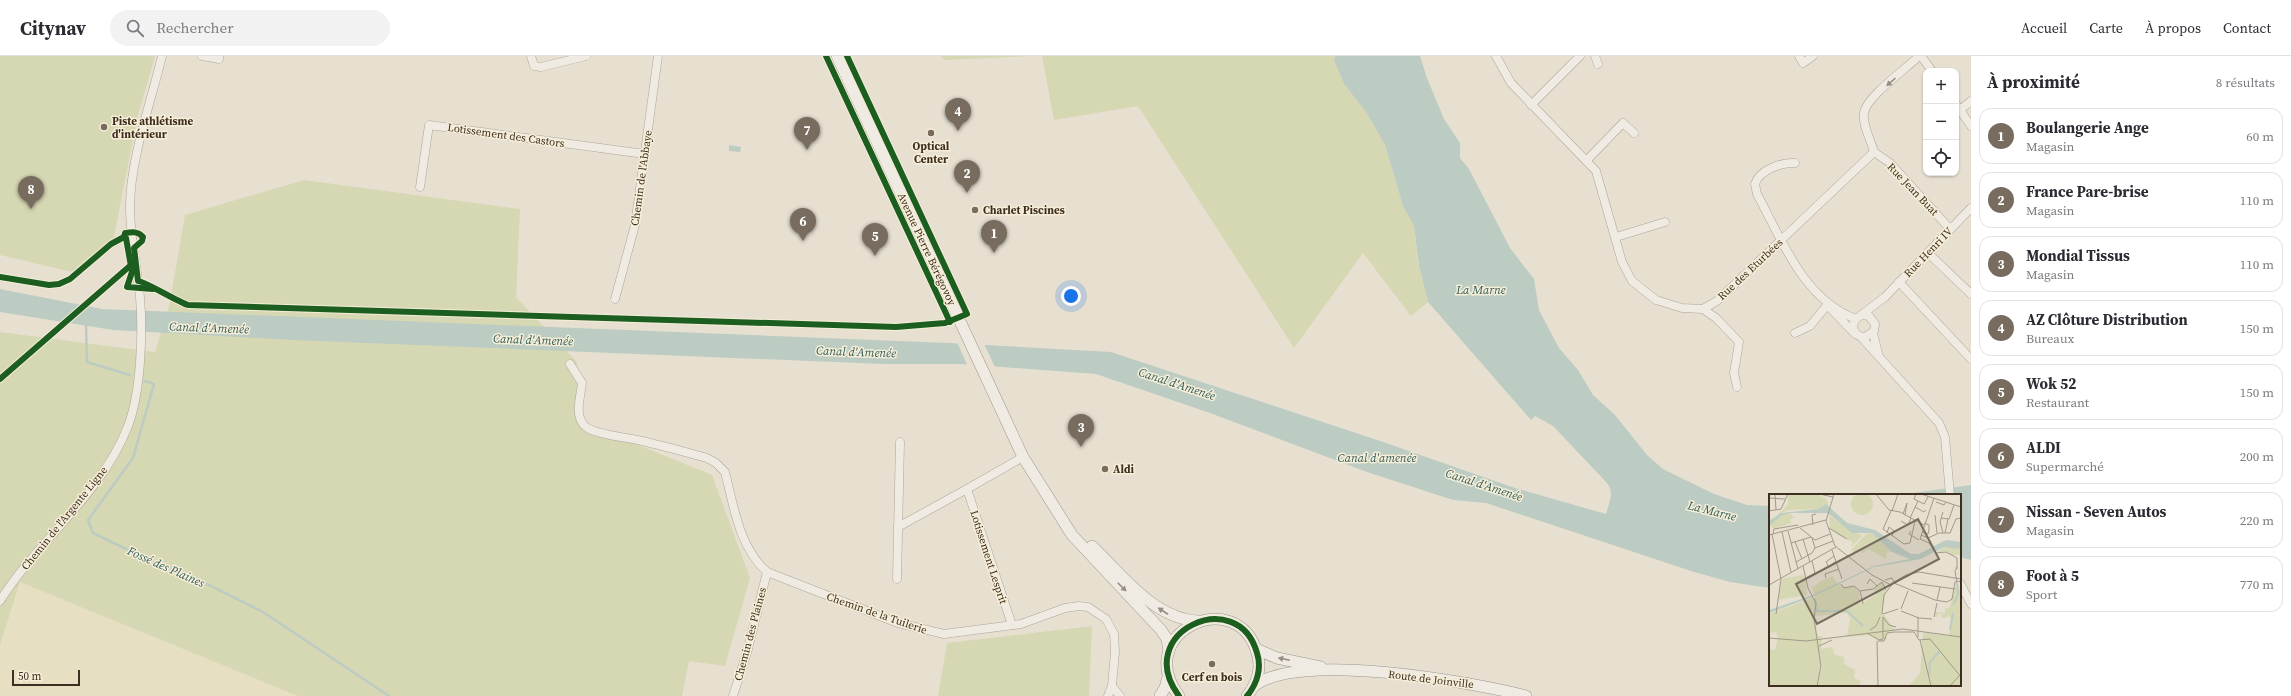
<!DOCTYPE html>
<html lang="fr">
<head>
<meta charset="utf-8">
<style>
  :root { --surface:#fff; --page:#f2f2f3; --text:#2b2b33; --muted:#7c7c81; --line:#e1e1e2; --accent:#786c5e }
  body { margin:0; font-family:"Source Serif 4",serif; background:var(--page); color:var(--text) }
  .controls { position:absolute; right:12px; top:12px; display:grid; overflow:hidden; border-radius:8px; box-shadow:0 1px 3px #0004 }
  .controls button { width:36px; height:36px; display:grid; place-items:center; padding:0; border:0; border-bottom:1px solid var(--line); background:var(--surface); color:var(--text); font:20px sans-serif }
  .scale { position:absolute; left:12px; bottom:10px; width:68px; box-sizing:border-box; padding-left:4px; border:2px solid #3d2e20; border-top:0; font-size:11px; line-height:14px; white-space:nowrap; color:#3d2e20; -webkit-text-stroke:3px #f7eed8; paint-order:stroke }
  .you { position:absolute; left:1071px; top:240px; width:14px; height:14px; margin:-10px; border:3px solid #fff; border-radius:50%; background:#1a73e8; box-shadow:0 0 0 6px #1a73e833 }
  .badge { display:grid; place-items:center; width:26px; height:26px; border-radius:50%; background:var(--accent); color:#fff; font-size:13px; font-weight:700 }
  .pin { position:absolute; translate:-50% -33px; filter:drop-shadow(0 1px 2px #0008) }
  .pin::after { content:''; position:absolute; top:21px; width:14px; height:12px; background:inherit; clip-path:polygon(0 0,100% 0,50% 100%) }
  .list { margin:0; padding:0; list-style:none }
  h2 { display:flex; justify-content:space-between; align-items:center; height:52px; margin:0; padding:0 16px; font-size:17px }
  h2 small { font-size:13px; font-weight:400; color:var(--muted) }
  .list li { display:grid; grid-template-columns:26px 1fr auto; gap:12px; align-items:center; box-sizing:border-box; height:56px; margin:0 8px 8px; padding:0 8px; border:1px solid var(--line); border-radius:12px }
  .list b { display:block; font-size:15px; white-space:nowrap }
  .list p { margin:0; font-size:13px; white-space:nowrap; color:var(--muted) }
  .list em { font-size:13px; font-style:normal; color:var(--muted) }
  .icon { flex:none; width:22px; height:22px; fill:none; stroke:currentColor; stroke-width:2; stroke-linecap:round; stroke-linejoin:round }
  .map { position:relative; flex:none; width:1971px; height:640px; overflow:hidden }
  header { display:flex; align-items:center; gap:24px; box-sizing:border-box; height:56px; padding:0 20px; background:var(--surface); border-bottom:1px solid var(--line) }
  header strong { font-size:19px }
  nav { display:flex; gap:22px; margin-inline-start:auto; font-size:14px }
  .search { width:280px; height:36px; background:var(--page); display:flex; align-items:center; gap:10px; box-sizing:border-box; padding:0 14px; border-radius:22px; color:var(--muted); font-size:15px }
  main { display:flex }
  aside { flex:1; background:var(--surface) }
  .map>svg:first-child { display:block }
  .farmland { fill:#e6dfc2 }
  .green { fill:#d6d7b3 }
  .water { fill:#bcccc2 }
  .pier { fill:#e7e0d1 }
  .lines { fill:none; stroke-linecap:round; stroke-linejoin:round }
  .stream { stroke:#bcccc2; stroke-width:2.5 }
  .minor-casing { stroke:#ada599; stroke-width:9 }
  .secondary-casing { stroke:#9c958a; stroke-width:12 }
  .minor { stroke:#efebe3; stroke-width:8 }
  .secondary { stroke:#efebe3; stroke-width:11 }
  .cycleway-casing { stroke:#f7eed8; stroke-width:8 }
  .cycleway { stroke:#1b5e20; stroke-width:6 }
  .oneway { fill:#968c82 }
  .poi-dot { fill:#786c5e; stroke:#f7eed8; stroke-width:1.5 }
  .labels { text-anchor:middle; stroke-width:3; stroke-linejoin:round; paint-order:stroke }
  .poi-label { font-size:11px; font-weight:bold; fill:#3d2e20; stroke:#f7eed8; text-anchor:start }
  .street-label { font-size:11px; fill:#3d2e20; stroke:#f7eed8 }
  .water-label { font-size:12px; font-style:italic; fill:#2f5d5a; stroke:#f7eed8 }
  .inset-river { fill:none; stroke:#bcccc2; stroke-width:2 }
  .inset-road { fill:none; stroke:#a3998a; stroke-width:1 }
  .view { fill:#786c5e; fill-opacity:0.15; stroke:#786c5e; stroke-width:2 }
  .inset-edge { fill:none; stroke:#3d2e20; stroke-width:2 }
</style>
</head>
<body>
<header>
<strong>Citynav</strong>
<div class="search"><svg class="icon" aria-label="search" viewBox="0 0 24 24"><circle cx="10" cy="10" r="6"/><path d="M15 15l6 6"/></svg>Rechercher</div>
<nav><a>Accueil</a><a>Carte</a><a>À propos</a><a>Contact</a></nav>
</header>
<main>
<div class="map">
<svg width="1971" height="640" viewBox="0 0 1971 640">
  <rect width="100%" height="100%" fill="#e7e0d1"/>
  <path class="farmland" d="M20 526 298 640H0V589Z"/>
  <g class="green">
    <path d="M0 0H155L137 63 114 181 72 216 0 199Z"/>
    <path d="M941 0H1032L944 4Z"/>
    <path d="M1042 0H1335L1334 4 1344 28 1366 56 1385 89 1403 150 1414 170 1418 207 1428 246 1411 260 1363 197 1294 292 1138 50 1054 64Z"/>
    <path d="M304 124 520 153 516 241 577 306 582 366 712 419 750 522 725 610 689 605 682 640H298L20 526 0 589V276L155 296 169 251 185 159Z"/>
    <path d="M1092 570 1089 640H938L947 587Z"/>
  </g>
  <g class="water">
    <path d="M1335 0H1420L1427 22 1444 63 1460 87V102L1469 113 1510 192 1534 223 1539 254 1559 292 1578 314 1593 339 1615 359 1647 399 1663 413 1714 438 1747 449 1770 450V532L1730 526 1694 516 1486 447 1453 444 1367 416 1210 357 1096 318 960 308H883L293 284 113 274 0 256V233L102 253 949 287 1111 296 1383 386 1515 432 1606 458C1609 446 1615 437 1607 427L1553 370 1535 360 1531 364 1428 246 1419 210 1414 170 1403 150 1385 89 1366 56 1344 28 1334 4Z"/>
    <path d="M729 89 741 91 740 96 729 95Z"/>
    <path d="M1971 429V504L1960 501V439H1898Z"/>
  </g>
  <path class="pier" d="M957 286 984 288 996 313 968 311Z"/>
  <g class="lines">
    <g class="stream">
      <path d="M86 267 87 306 130 319"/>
      <path d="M145 325 154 328 133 402 88 464 93 477 151 505 193 521 263 556 389 640"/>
    </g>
    <g class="minor-casing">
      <g id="minor">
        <path d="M202 0 219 3V0"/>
        <path d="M531 0 534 10 541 11 586 0"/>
        <path d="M1496 0 1511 27 1596 115 1622 206 1632 225 1656 244 1682 252 1703 253 1717 245 1874 96"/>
        <path d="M1595 0 1598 8"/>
        <path d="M1799 0 1803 7 1813 0"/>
        <path d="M1921 0 1932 15"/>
        <path d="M1956 48 1971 70"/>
        <path d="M1531 49 1580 0"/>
        <path d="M1960 54 1971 45"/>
        <path d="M1874 96C1871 84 1862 69 1864 57 1866 41 1907 12 1919 0"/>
        <path d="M1874 96 1890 107 1950 173"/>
        <path d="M1587 104 1623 67 1634 77"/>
        <path d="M1795 107C1782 106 1759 114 1755 128L1757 138C1782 184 1803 243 1856 263"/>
        <path d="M420 131 429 69 645 98"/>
        <path d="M1616 181 1665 166"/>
        <path d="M1928 197 1971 238"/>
        <path d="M1899 226 1971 303"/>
        <path d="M615 243 635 169 658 0"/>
        <path d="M1830 252 1855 278"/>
        <path d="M1703 253 1716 262 1739 286 1734 317 1737 331"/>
        <path d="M1862 259 1869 260 1875 268 1874 275 1865 281C1855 281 1850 272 1856 263L1885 241 1971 152"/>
        <path d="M1795 277 1810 270 1828 248"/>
        <path d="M1873 277 1879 301"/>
        <path d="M1861 281 1939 367 1945 381 1950 439"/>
        <path d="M570 308 582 327C581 340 574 358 584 369 592 379 628 381 642 385 664 390 685 396 707 402L716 407 725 416C734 451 739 491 767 516L898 567 944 578 1021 568 1065 552 1079 550 1088 551 1106 563 1114 578 1115 596 1112 630 1108 640"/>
        <path d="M967 433 1023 401"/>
        <path d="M898 471 967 433 1012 569"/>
        <path d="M897 523 900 386"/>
        <path d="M1960 527 1971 548"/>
        <path d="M0 545C38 484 102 438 128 370 141 336 143 277 140 241 137 211 130 181 130 151 130 104 151 46 162 0"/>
        <path d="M1112 630 1120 640"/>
        <path d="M733 640 748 593 767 516"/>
      </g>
    </g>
    <g class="secondary-casing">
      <g id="secondary">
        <path d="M837 0 1023 401 1072 479 1161 574 1167 583 1169 595"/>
        <path d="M1092 490C1122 519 1155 564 1199 565"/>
        <path d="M1256 593 1277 602 1321 611"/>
        <path d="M1253 631C1296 594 1472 626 1526 640"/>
        <path d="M1160 640 1165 632 1168 621"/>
        <path d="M1179 640C1131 576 1238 528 1257 597 1262 612 1257 628 1247 640"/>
      </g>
    </g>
    <use href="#minor" class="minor"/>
    <use href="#secondary" class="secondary"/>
    <g class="cycleway-casing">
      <g id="cycleway">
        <path d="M826 0 950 266"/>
        <path d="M124 181 126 182 132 216 127 231 153 233"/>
        <path d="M0 221 49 229 59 228 70 223 111 188 124 181 125 177C132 176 138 175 143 181L142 185 134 192 138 225C142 224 178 246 188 249L896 271 945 267 967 258 847 0"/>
        <path d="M0 323 131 209"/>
        <path d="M1179 640C1131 576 1238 528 1257 597 1262 612 1257 628 1247 640"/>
      </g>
    </g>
    <use href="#cycleway" class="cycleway"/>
  </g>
  <defs><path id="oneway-solid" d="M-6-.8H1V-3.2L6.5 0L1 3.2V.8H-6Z"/></defs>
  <g class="oneway">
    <use href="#oneway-solid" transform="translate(1891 26) rotate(138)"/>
    <use href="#oneway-solid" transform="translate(1122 531) rotate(45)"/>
    <use href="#oneway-solid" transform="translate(1163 555) rotate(-147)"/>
    <use href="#oneway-solid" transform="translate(1284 603) rotate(-168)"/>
  </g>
  <g class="poi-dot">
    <circle cx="104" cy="71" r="4"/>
    <circle cx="931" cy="77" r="4"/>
    <circle cx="975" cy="154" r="4"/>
    <circle cx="1105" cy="413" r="4"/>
    <circle cx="1212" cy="608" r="4"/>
  </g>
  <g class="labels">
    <g class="poi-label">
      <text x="112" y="69">Piste athlétisme<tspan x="112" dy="13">d'intérieur</tspan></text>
      <text x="931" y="94" text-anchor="middle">Optical<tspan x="931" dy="13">Center</tspan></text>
      <text x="983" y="158">Charlet Piscines</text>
      <text x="1113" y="417">Aldi</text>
      <text x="1212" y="625" text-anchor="middle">Cerf en bois</text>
    </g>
    <g class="street-label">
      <text transform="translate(506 79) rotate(8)" y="4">Lotissement des Castors</text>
      <text transform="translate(641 122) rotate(-82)" y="4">Chemin de l'Abbaye</text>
      <text transform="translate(1913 133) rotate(46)" y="4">Rue Jean Buat</text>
      <text transform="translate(927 193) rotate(65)" y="4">Avenue Pierre Bérégovoy</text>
      <text transform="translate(1928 196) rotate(-46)" y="4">Rue Henri IV</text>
      <text transform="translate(1750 213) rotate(-43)" y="4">Rue des Eturbées</text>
      <text transform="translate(64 462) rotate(-51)" y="4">Chemin de l'Argente Ligne</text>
      <text transform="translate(989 501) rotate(72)" y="4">Lotissement Lesprit</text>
      <text transform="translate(877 557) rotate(19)" y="4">Chemin de la Tuilerie</text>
      <text transform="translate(750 578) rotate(-75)" y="4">Chemin des Plaines</text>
      <text transform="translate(1431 623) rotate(7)" y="4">Route de Joinville</text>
    </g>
    <g class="water-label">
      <text x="1481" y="238">La Marne</text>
      <text transform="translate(209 272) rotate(2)" y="4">Canal d'Amenée</text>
      <text transform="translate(533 284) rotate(2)" y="4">Canal d'Amenée</text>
      <text transform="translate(856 296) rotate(2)" y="4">Canal d'Amenée</text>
      <text transform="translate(1177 328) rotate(18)" y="4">Canal d'Amenée</text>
      <text x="1377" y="406">Canal d'amenée</text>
      <text transform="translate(1484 429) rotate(18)" y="4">Canal d'Amenée</text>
      <text transform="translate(1712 455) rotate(14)" y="4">La Marne</text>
      <text transform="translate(166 511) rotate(24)" y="4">Fossé des Plaines</text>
    </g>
  </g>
  <g transform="translate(1769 438)">
    <rect width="192" height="192" fill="#e7e0d1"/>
    <path d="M82 10a11 11 0 1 1 22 0a11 11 0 1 1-22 0ZM19 0H48L58 5 60 14 57 10 49 15 19 16 9 20 19 11ZM21 19 25 24 21 25 22 29 5 35 1 31 13 21ZM60 21 83 38 94 41 82 53 84 48 69 41 61 34ZM103 39 123 58 118 57 117 65 99 55 94 59 91 56 85 59 82 56 97 40ZM176 53 192 55V61H181L177 57 168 58ZM33 81 36 83 38 101 9 106 13 85ZM64 82 67 88 75 93 85 92 90 98 91 110 107 101 105 95 113 89 117 97 113 118 126 136 118 139V145L112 148 101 141 78 143 81 124 78 119 45 122 49 142H53L52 155 63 153 66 161 75 163V170L86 176 85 184 92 187 90 192H48L53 174 51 155 52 173 47 192H0L1 155 6 156 9 144 7 138 0 139V120L46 103 43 94 50 88ZM188 88 192 98V192H140L151 179 154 138 180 142 183 126 179 121 177 124H172L173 120H168V123L165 122 166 118 176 119V114H180Z" fill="#d6d7b3"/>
    <path d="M57 10 78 29 106 36 142 60H150L177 46 192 48V55L175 53 152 65 105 73 43 103 0 119V116L41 102 105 72 141 65 123 58 103 39H83L59 19H21L13 21 0 32V27L12 19 49 15Z" fill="#bcccc2"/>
    <path class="inset-river" d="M46 105 48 117H78L94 132M184 111 189 101 188 89M181 136 184 119M160 182 161 168 171 157"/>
    <path class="inset-road" d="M6 0 7 16M50 0 64 3M65 0 57 27 66 52 103 81 122 91M107 0 120 16 131 18 155 31M147 0 145 5 155 10 159 3M152 0 192 13M0 4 16 5M165 4 151 45 160 49 167 59 177 58 188 64V75M167 8 175 11 177 8M146 13 155 18 157 16M0 17 12 15 19 0M122 17 114 35 135 50 141 49M123 17 129 0M134 20 138 9 136 21M166 21 168 39M141 24 149 7M172 24 180 25 185 11M132 27 139 31 142 24M44 31 43 21 47 20M31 34 46 46 61 40M60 34 78 45M19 37 29 75M142 37 140 40 150 46M13 38 22 78M153 38 159 40 160 36V31L155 29M118 39 120 33 125 37 123 42M174 39 171 28 174 18M176 39 179 25M3 40 12 85 7 120M4 40 5 35 29 31M0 41 57 26M152 41 159 44 170 39H181L187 25 192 24M34 45 41 68M26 48 33 65M22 49 42 43M141 49 146 27M46 54 64 47M63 56 73 85M65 62 57 68 60 73 67 67M27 68 43 59 46 54 43 44M34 72 39 94 47 109 45 125 52 172 48 192M37 84 46 79 43 67M57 84 56 80 70 75M125 88 137 81 150 78 192 85M188 88 186 77 188 73M125 89 166 106 178 108 183 105 186 88 192 87M143 89 186 95M72 90 75 94 85 92 91 97M98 90 101 85 108 92M0 91 67 53M91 97 104 95 113 88 117 96M91 97 94 110M168 106 171 93M132 115 139 97M132 117 150 124 163 125M113 120 115 101 125 88 123 84 116 86M114 120 129 115M114 123 120 131 127 133M149 123V143M165 123 168 109M101 136 107 132 111 123M98 139 110 146 114 145V123M0 144 37 147 134 135 192 143M151 146 162 192M108 147 109 192M109 147H115L118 139 125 138H145L150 146 161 145 192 183M50 152 63 146M181 192 191 181"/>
    <path class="view" d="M149 25 170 65 48 130 27 90Z"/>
    <rect width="192" height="192" class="inset-edge"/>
  </g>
</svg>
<div class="controls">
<button>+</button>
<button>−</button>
<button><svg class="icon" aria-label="locate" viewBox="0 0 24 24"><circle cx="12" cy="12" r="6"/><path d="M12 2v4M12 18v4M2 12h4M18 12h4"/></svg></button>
</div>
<div class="scale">50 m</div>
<div class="you"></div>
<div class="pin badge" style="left:994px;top:197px">1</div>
<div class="pin badge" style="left:967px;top:137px">2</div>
<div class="pin badge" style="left:1081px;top:391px">3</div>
<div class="pin badge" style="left:958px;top:75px">4</div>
<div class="pin badge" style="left:875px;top:200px">5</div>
<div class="pin badge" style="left:803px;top:185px">6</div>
<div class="pin badge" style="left:807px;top:94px">7</div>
<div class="pin badge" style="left:31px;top:153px">8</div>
</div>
<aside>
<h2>À proximité<small>8 résultats</small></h2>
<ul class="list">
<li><span class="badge">1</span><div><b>Boulangerie Ange</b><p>Magasin</p></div><em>60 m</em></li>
<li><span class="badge">2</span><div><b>France Pare-brise</b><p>Magasin</p></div><em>110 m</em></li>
<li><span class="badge">3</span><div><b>Mondial Tissus</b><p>Magasin</p></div><em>110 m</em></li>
<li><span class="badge">4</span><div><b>AZ Clôture Distribution</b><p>Bureaux</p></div><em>150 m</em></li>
<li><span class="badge">5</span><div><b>Wok 52</b><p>Restaurant</p></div><em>150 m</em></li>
<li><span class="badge">6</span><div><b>ALDI</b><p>Supermarché</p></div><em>200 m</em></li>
<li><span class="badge">7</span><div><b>Nissan - Seven Autos</b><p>Magasin</p></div><em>220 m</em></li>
<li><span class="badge">8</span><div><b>Foot à 5</b><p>Sport</p></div><em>770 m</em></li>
</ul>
</aside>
</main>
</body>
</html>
